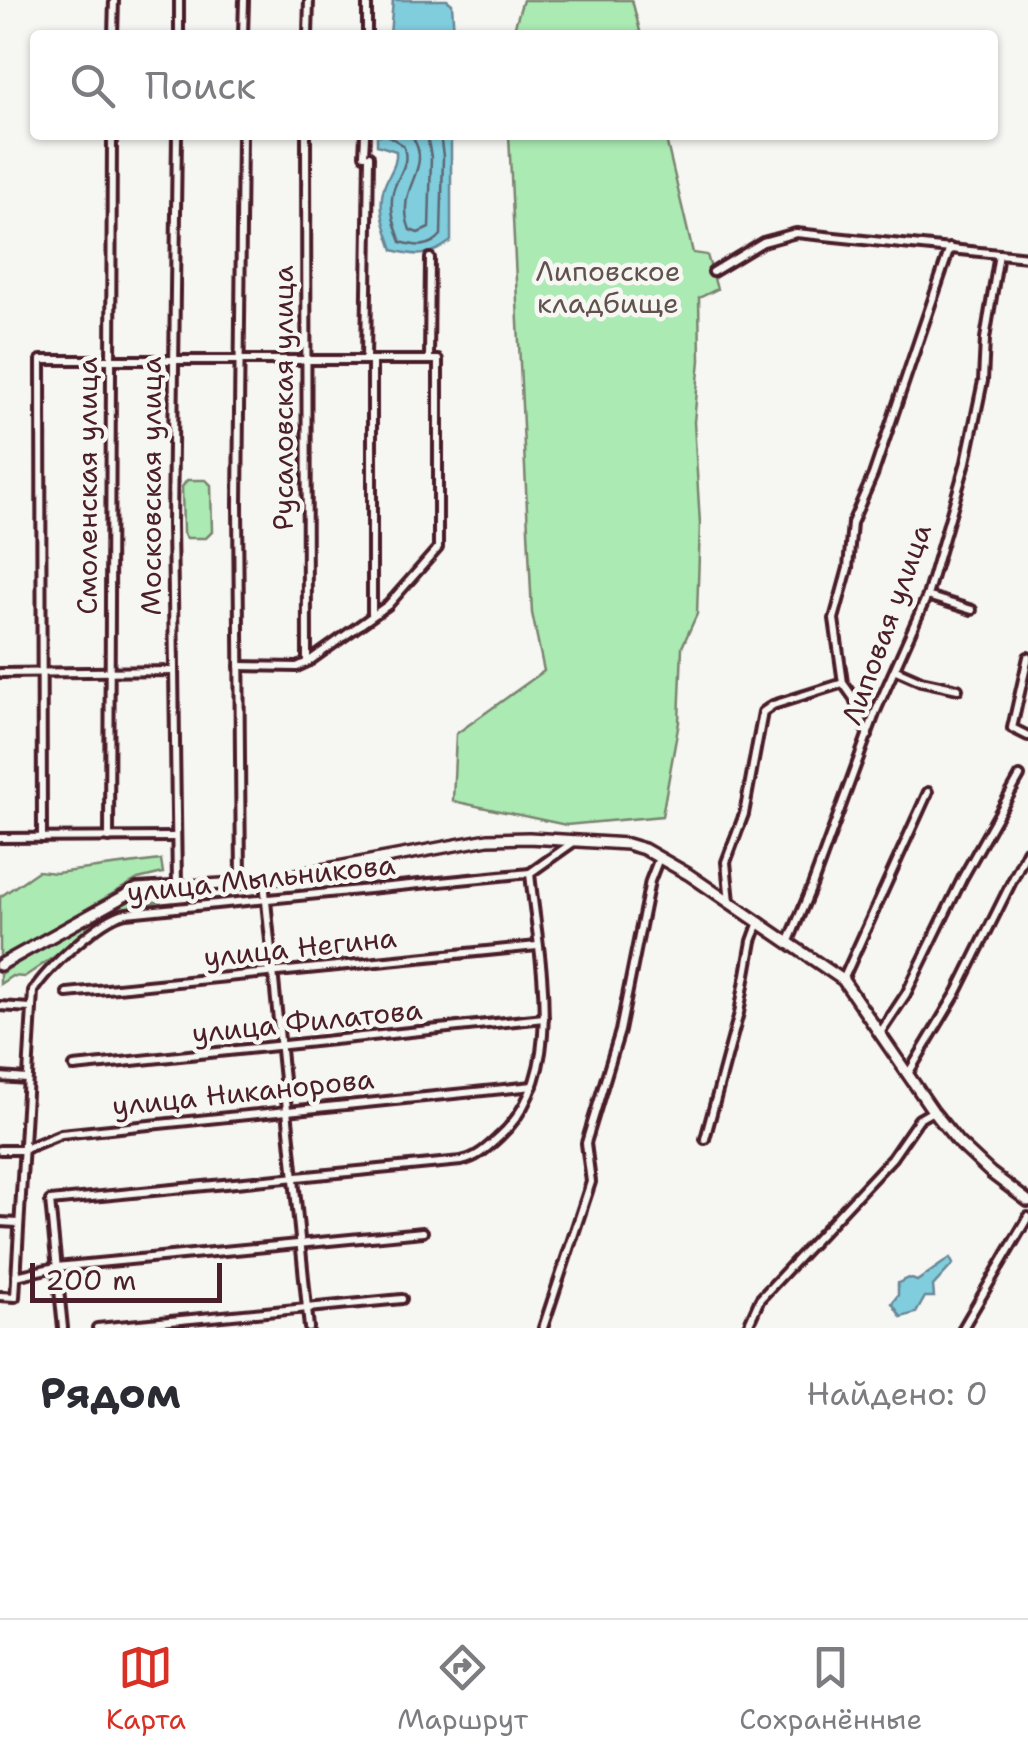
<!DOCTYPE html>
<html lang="ru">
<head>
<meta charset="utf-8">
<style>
  :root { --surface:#fff; --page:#f7f7f7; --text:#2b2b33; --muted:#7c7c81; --line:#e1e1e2; --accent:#d93025 }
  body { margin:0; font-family:"Shantell Sans",sans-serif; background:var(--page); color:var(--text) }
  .scale { position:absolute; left:30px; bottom:25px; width:192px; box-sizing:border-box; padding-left:10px; border:5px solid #4a1f2b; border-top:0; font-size:28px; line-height:35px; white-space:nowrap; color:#4a1f2b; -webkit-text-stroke:8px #f6f6f2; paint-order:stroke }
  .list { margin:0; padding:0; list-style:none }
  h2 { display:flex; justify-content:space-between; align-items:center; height:130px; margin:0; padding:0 40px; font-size:42px }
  h2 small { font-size:32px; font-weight:400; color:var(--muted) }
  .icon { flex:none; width:55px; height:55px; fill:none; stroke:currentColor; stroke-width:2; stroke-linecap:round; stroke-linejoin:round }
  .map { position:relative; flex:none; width:1028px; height:1328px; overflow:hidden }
  .search { position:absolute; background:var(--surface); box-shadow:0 2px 8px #0004; left:30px; right:30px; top:30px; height:110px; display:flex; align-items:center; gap:25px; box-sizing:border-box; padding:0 35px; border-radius:10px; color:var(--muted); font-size:38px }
  .sheet { height:290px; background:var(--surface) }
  nav { display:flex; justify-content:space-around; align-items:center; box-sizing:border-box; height:140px; border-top:2px solid var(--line); background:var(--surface); font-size:28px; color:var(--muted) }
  nav a { display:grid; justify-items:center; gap:5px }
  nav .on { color:var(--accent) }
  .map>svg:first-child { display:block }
  .green { fill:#abeab3; stroke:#7a846f; stroke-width:2.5 }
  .water { fill:#7fcddd; stroke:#6a8796; stroke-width:2.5 }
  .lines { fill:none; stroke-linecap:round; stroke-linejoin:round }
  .shore { stroke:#5f6572; stroke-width:2.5 }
  .minor-casing { stroke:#4a1f2b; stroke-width:14 }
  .tertiary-casing { stroke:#4a1f2b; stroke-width:16 }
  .minor { stroke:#f6f6f2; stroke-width:6 }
  .tertiary { stroke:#f6f6f2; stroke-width:9 }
  .labels { text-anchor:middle; stroke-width:9; stroke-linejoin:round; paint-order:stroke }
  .park-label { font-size:28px; fill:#62524d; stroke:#f6f6f2 }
  .street-label { font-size:28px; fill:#4a1f2b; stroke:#f6f6f2 }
</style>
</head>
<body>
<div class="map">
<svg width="1028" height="1328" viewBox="0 0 1028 1328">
  <rect width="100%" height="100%" fill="#f6f6f2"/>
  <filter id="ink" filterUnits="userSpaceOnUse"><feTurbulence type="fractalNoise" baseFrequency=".01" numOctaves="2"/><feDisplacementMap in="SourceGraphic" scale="20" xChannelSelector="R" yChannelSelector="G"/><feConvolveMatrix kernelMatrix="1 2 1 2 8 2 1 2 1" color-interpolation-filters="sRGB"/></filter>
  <g filter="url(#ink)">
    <g class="green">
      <path d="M523 0H632L641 35H512Z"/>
      <path d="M509 135H665L693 253 707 255 717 289 699 298 700 360 694 422 700 524 697 614 682 647 679 722 662 816 566 825 453 801 456 734 544 671 532 613Z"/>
      <path d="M187 480H206L211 485 212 532 206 538H187L183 533 182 487Z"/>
      <path d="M161 860 163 873 138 879 0 959V897L38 871 56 873Z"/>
      <path d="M138 897 145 903 160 901 162 906 112 911 67 948 24 977 12 976 0 984V974L118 903Z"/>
    </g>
    <g class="water">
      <path d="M393 0H447L452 4 454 35H390Z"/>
      <path d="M377 135H451V241C430 257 418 257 393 250 387 230 378 213 383 191 386 176 398 167 396 151L377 145Z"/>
      <path d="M950 1258 953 1264 933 1286 934 1297H925L916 1313 901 1317 892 1303 898 1295V1283L909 1278 917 1281Z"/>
    </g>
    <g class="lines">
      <g class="shore">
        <path d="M387 135 403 145C411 165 398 173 393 192 389 210 395 226 401 242 417 247 430 248 441 235L443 156 440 135"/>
        <path d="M411 135C436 170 393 186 410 230L418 233 429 228 431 157 427 135"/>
      </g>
      <g class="minor-casing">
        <g id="minor">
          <path d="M113 35 114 0"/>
          <path d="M179 35V0"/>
          <path d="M243 35 244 0"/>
          <path d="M308 35 309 0"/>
          <path d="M367 35V0"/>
          <path d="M306 135 307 660"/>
          <path d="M364 155 365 135"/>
          <path d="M713 272 763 242 796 233 1028 257"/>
          <path d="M366 360 369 156"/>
          <path d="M372 360V613"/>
          <path d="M429 360 430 258"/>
          <path d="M927 596 972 610"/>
          <path d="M1028 657 1012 728 1028 736"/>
          <path d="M896 670 921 681 958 689"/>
          <path d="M0 673 174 671"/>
          <path d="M868 736 853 697 843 683 834 619 848 568 852 523 873 475 950 248"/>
          <path d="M0 838 175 837"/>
          <path d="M42 838 41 360H438V548L388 605 308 662 297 667 239 666"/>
          <path d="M109 838 112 135"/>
          <path d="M530 873 575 841"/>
          <path d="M264 881 309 1328"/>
          <path d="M241 883 238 504 242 135"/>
          <path d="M177 885 172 524 177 135"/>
          <path d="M730 902 726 862 744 814 763 712 773 705 843 683"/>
          <path d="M789 941 812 886 876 711 927 596 966 462 983 381 985 339 999 254"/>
          <path d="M843 980 928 792"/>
          <path d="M67 993 537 946"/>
          <path d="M0 1006 30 1008"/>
          <path d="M880 1033 906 994 963 877 1020 776"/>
          <path d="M74 1067 544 1018"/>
          <path d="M908 1074 957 992 1027 851"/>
          <path d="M0 1077 27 1079"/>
          <path d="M705 1139 739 1013 752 941 759 922"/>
          <path d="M0 1150H22L61 1134 533 1086"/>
          <path d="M0 1222 18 1223"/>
          <path d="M16 1276 56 1267 423 1232"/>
          <path d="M0 1296 15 1297 33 991C47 969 100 918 126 913L530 873"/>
          <path d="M63 1328 50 1201 461 1161C477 1158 487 1148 499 1137 569 1073 538 957 530 873"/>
          <path d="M97 1328 402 1299"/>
          <path d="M543 1328 591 1182 586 1143 620 1031 650 881 659 858"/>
          <path d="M747 1328 760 1299 892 1158 919 1119 933 1111"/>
          <path d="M963 1328 1028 1217"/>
        </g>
      </g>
      <g class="tertiary-casing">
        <path id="tertiary" d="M0 965 137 889 257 882 488 839 529 838 627 844 644 849 688 874 843 980 933 1111 958 1142 991 1173 1028 1201"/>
      </g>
      <use href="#minor" class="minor"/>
      <use href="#tertiary" class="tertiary"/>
    </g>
  </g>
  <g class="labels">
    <g class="park-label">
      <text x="608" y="281">Липовское<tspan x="608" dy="32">кладбище</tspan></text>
    </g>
    <g class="street-label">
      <text transform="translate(283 398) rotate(-90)" y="10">Русаловская улица</text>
      <text transform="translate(87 486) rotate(-90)" y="10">Смоленская улица</text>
      <text transform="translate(151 486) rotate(-90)" y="10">Московская улица</text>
      <text transform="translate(886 624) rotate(-70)" y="10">Липовая улица</text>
      <text transform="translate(261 878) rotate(-6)" y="10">улица Мыльникова</text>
      <text transform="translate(300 947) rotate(-6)" y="10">улица Негина</text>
      <text transform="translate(307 1021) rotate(-6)" y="10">улица Филатова</text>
      <text transform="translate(243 1092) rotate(-6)" y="10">улица Никанорова</text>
    </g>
  </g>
</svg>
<div class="scale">200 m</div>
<div class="search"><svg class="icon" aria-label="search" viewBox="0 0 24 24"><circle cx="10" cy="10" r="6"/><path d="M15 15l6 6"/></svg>Поиск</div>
</div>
<section class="sheet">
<h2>Рядом<small>Найдено: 0</small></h2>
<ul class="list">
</ul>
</section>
<nav>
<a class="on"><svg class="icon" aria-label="map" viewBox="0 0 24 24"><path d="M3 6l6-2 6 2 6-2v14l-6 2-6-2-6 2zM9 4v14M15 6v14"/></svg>Карта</a>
<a><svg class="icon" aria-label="directions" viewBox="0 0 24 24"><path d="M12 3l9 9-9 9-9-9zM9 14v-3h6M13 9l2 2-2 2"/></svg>Маршрут</a>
<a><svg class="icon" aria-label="saved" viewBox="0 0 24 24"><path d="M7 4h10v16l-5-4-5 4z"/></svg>Сохранённые</a>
</nav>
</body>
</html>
